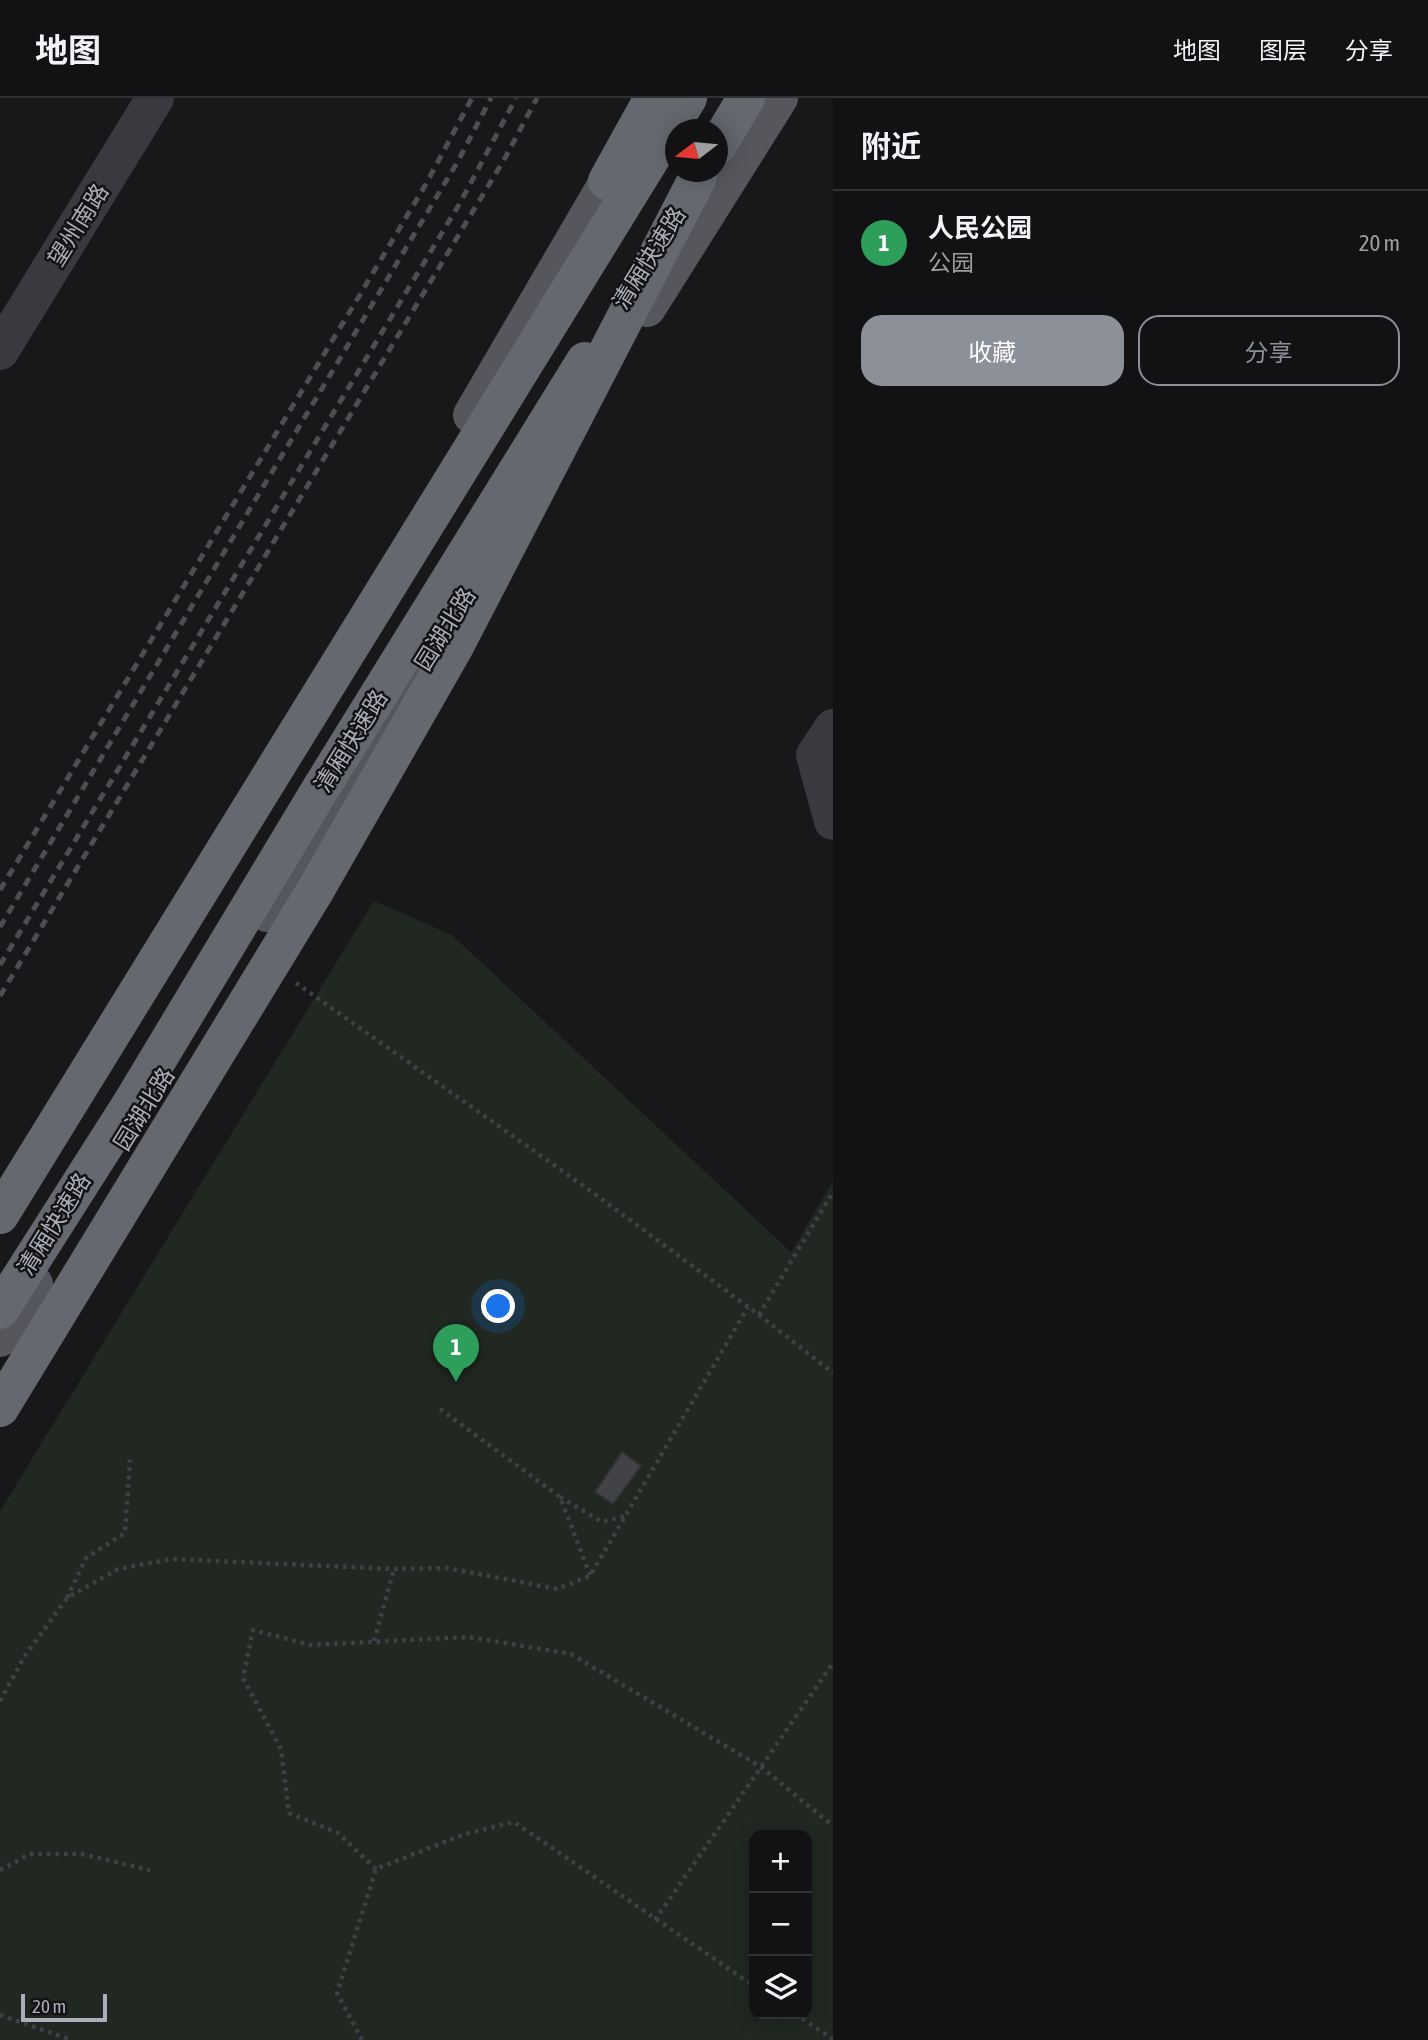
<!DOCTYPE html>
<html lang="zh">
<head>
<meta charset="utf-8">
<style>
  :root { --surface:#121214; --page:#1b1b1d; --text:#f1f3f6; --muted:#9c9ea0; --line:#313234; --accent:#8c9099 }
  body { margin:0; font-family:"Asap Condensed","Noto Sans SC",sans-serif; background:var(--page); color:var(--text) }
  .controls { position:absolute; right:21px; bottom:21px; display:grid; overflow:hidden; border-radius:14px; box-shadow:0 4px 18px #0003 }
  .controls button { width:63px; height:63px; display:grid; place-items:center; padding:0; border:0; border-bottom:2px solid var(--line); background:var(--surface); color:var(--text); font:35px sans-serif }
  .compass { position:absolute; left:665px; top:21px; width:63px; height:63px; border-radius:50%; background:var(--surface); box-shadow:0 4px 18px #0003; rotate:254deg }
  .scale { position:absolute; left:21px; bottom:18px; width:86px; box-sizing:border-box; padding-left:7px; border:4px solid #abafb9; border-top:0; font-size:19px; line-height:24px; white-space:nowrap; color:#abafb9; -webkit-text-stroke:5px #131315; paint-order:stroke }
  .you { position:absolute; left:499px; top:1209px; width:24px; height:24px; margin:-18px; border:5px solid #fff; border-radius:50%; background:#1a73e8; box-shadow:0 0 0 10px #1a73e833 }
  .badge { display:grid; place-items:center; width:46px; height:46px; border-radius:50%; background:var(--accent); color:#fff; font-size:23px; font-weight:700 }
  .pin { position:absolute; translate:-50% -58px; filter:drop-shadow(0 2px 4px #0008) }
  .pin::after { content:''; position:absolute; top:37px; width:24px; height:21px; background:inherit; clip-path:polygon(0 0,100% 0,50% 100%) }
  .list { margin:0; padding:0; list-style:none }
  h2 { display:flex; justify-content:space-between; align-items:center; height:91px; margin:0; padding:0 28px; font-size:30px }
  h2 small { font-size:23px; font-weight:400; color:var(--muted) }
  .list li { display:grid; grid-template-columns:46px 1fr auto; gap:21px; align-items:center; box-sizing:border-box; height:105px; padding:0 28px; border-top:2px solid var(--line) }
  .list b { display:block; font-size:26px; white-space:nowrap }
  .list p { margin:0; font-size:23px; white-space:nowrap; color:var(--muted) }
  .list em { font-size:23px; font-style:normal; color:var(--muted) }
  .actions { display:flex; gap:14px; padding:21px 28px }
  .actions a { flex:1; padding:16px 0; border:2px solid var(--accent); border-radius:21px; text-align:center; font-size:24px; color:var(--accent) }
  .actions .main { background:var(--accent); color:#fff }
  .icon { flex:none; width:38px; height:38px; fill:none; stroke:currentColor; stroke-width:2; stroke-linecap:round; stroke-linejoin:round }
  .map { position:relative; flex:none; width:833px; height:1942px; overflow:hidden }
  header { display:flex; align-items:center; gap:42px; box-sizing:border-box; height:98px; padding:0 35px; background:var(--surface); border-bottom:2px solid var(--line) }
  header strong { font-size:33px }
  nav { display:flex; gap:38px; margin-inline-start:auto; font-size:24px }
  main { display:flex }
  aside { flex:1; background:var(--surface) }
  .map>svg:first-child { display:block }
  .green { fill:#202821; fill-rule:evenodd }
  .building { fill:#424347; stroke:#323236; stroke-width:2 }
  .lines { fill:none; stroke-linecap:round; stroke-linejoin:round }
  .path { stroke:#3f4146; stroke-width:4.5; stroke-dasharray:3.5 5; stroke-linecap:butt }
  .minor { stroke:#393a3f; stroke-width:38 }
  .major { stroke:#55575d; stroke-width:38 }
  .highway { stroke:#65686f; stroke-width:38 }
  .rail { stroke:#4c4e53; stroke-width:5; stroke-dasharray:9 7; stroke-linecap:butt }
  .highway-bridge { stroke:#65686f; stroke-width:38 }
  .labels { text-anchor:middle; stroke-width:5; stroke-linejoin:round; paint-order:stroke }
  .street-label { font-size:23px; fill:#abafb9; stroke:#131315 }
</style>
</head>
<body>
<header>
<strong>地图</strong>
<nav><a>地图</a><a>图层</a><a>分享</a></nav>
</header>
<main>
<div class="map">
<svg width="833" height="1942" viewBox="0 0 833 1942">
  <rect width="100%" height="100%" fill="#18181a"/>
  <path class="green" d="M374 803 452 837 791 1154 833 1083V1942H0V1413ZM754 1737H807V1916H754Z"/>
  <path class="building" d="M622 1354 641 1368 613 1406 595 1394Z"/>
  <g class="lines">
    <g class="path">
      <path d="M296 885 585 1089 759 1217 833 1275"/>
      <path d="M759 1217 833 1094"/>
      <path d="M440 1311 560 1399 590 1477"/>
      <path d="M560 1399 602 1424 625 1418"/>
      <path d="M67 1500 86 1460 125 1435 130 1362"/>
      <path d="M374 1543 394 1471"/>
      <path d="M0 1603 24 1559 67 1500 118 1471 172 1461 394 1471 447 1470 557 1491 590 1478 748 1209"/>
      <path d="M376 1771 338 1735 289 1715 281 1651 243 1580 253 1532 310 1547 469 1539 571 1556 761 1669 833 1728"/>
      <path d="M0 1772 30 1756H81L150 1772"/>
      <path d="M655 1822 833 1565"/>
      <path d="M795 1916 833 1941"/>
      <path d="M0 1917 72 1942"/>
      <path d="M362 1942 337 1895 376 1771 465 1736 514 1724 754 1888"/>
    </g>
    <g class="minor">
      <path d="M0 253 155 0"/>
      <path d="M833 630 815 657 833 723"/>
    </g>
    <g class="major">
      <path d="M647 210 779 0"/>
      <path d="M472 317 625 55"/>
      <path d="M267 815 440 540"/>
      <path d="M0 1240 34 1186"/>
    </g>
    <g class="highway">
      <path d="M718 47 746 0"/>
      <path d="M607 83 653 0"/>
      <path d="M0 1212 131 1006 321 690 585 263"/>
    </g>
    <g class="rail">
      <path d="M0 792 358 200 426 86 472 0"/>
      <path d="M0 829 458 63 491 0"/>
      <path d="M0 867 460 105 516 0"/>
      <path d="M0 898 505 60 537 0"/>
    </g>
    <g class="highway-bridge">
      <path d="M0 1117 688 0"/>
      <path d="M0 1310 315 793 455 548 698 79"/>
    </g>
  </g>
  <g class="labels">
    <g class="street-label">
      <text transform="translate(78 127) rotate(-58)" y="8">望州南路</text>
      <text transform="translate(649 160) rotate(-58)" y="8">清厢快速路</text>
      <text transform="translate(445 531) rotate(-58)" y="8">园湖北路</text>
      <text transform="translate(351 643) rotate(-58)" y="8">清厢快速路</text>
      <text transform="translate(144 1011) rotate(-58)" y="8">园湖北路</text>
      <text transform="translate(54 1126) rotate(-58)" y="8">清厢快速路</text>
    </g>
  </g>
</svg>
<div class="controls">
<button>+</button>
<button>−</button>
<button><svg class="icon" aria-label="layers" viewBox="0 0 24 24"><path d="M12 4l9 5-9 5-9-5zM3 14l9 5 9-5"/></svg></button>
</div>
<svg class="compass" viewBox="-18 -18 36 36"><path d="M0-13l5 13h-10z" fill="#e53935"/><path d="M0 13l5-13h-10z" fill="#9c9ea0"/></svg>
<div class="scale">20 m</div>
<div class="you"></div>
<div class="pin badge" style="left:456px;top:1284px;background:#2e9e5b">1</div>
</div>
<aside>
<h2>附近<small></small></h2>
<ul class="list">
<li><span class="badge" style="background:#2e9e5b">1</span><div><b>人民公园</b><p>公园</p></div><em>20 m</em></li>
</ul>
<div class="actions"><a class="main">收藏</a><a>分享</a></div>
</aside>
</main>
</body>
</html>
